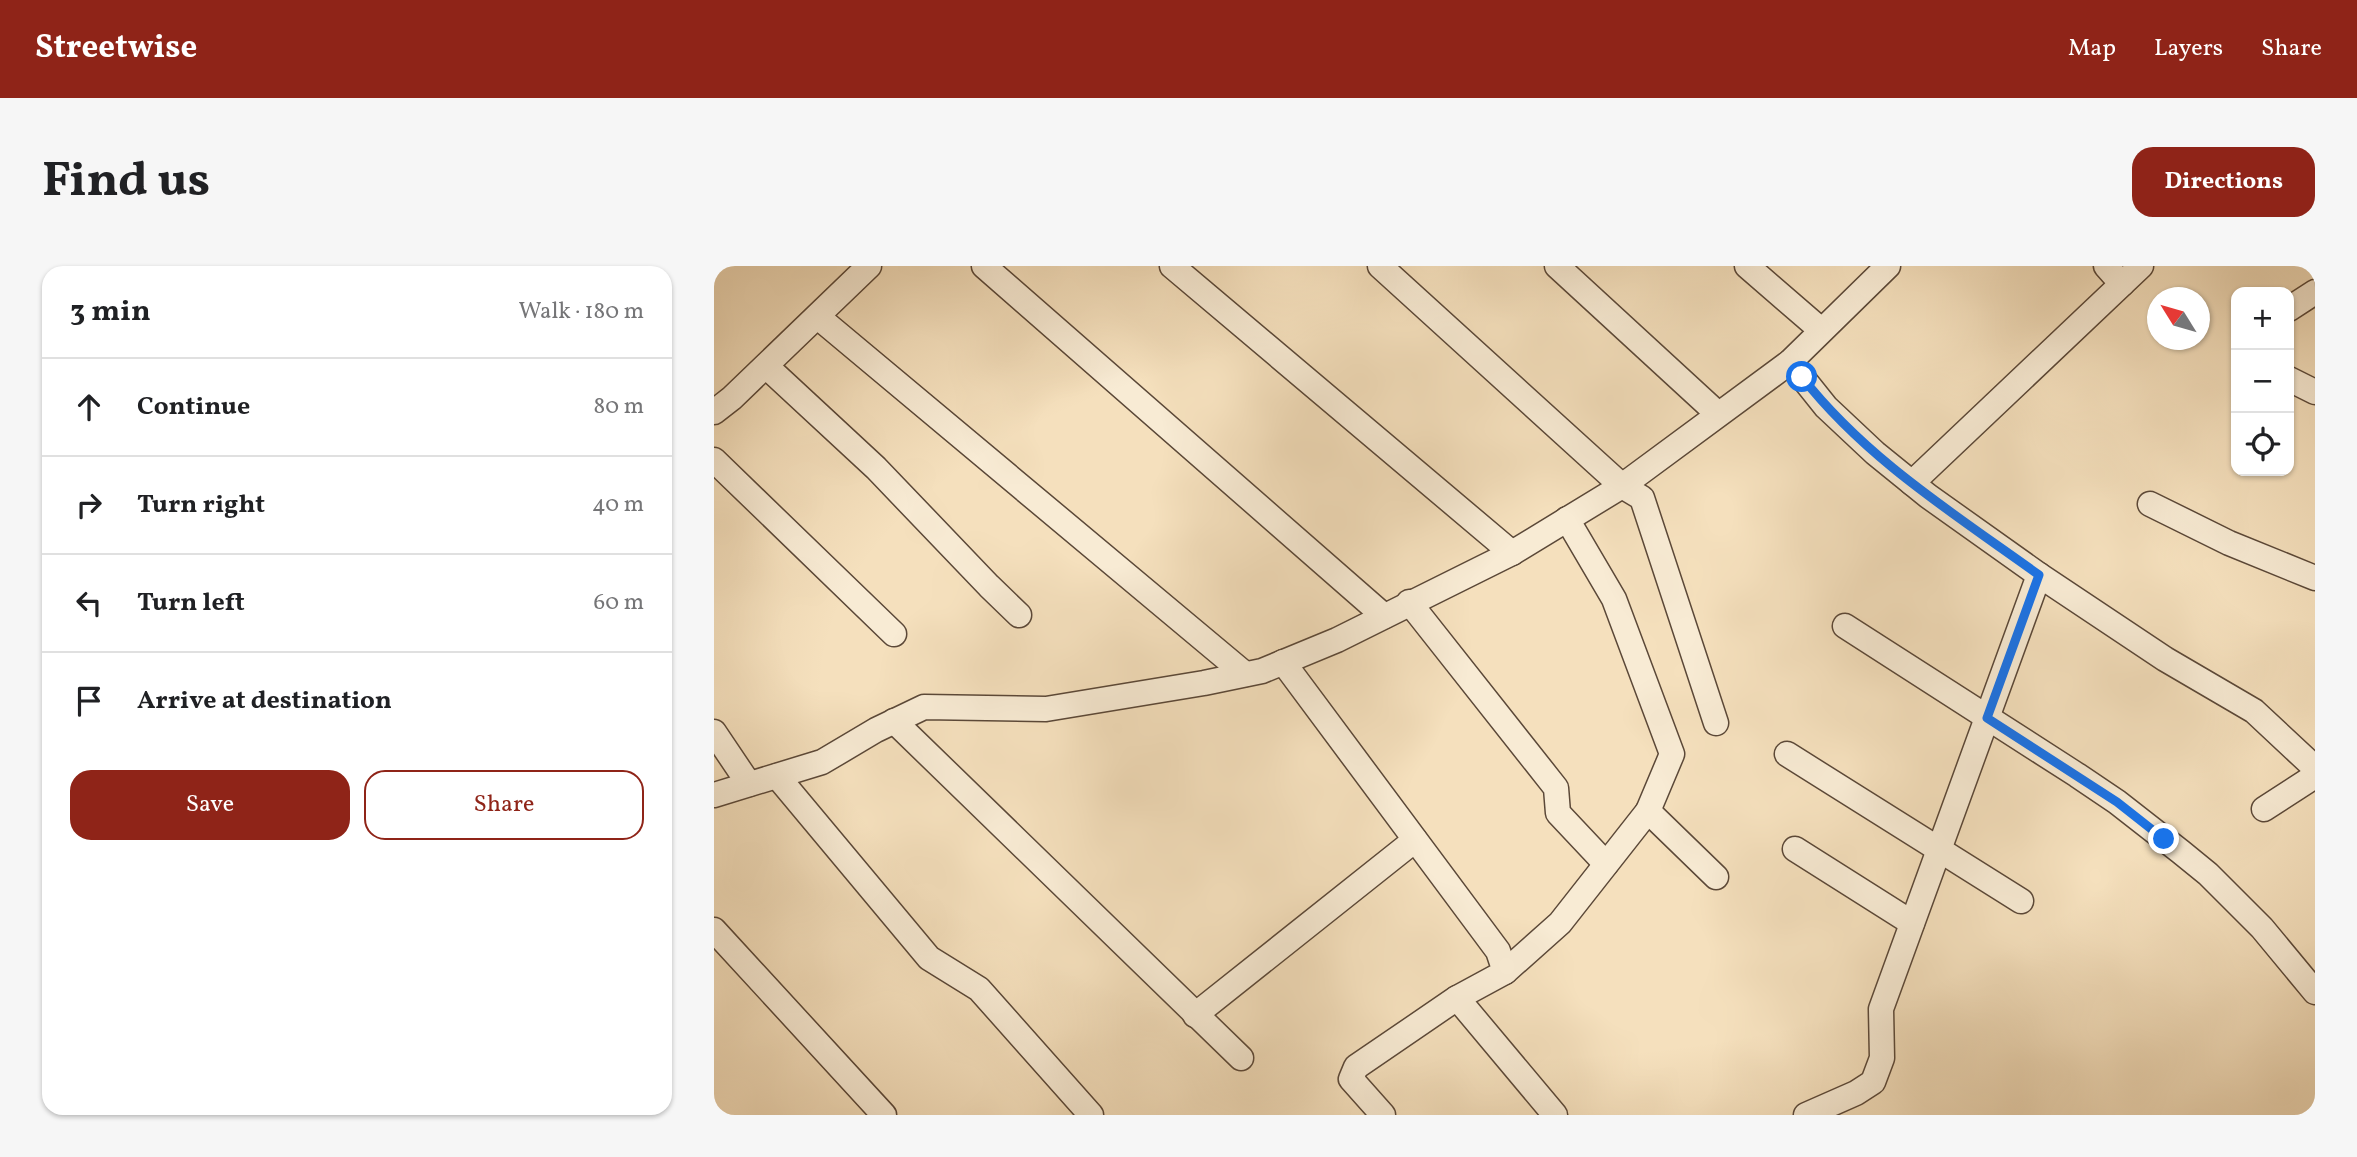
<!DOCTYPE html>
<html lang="en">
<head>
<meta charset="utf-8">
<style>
  :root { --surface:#fff; --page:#f6f6f6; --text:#202124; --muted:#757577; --line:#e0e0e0; --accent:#8f2418 }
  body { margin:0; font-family:Vollkorn,serif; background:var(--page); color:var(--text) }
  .controls { position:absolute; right:21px; top:21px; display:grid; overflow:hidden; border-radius:14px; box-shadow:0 2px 5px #0004 }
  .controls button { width:63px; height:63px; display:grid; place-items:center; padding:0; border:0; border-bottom:2px solid var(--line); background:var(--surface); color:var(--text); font:35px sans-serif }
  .compass { position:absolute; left:1433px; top:21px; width:63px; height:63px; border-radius:50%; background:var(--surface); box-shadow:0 2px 5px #0004; rotate:307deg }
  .stop { position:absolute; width:21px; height:21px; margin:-16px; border:5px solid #1a73e8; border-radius:50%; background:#fff }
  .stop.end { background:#1a73e8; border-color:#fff; box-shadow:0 2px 7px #0008 }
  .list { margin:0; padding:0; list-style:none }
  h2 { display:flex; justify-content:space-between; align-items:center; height:91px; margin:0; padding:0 28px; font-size:30px }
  h2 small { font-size:23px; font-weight:400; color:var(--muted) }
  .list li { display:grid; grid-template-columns:46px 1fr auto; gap:21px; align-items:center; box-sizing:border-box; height:98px; padding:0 28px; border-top:2px solid var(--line) }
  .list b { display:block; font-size:26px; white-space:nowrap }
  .list em { font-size:23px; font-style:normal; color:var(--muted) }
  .actions { display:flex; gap:14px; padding:21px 28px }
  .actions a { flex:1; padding:16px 0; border:2px solid var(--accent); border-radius:21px; text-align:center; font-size:24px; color:var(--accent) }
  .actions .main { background:var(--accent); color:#fff }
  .icon { flex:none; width:38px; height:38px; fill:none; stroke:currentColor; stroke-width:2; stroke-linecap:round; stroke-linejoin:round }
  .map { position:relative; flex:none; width:1601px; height:849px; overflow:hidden; border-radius:21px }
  header { display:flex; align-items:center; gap:42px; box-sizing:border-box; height:98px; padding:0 35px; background:var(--accent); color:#fff }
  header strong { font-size:33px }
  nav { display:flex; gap:38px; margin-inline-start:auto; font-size:24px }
  .intro { display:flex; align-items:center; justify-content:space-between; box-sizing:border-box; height:168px; padding:0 42px }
  h1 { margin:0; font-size:49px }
  .button { padding:18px 32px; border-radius:21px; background:var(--accent); color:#fff; font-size:24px; font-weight:700 }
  main { display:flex; gap:42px; padding:0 42px }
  aside { flex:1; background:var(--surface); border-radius:21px; box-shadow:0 2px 5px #0004 }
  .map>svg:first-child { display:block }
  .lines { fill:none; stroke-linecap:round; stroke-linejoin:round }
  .minor-casing { stroke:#5b4838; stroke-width:27 }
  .minor { stroke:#f8ebd4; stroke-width:24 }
  .route { stroke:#1a73e8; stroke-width:9 }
</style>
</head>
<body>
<header>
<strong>Streetwise</strong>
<nav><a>Map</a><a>Layers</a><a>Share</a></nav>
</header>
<div class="intro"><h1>Find us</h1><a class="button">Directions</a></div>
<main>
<aside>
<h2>3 min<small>Walk · 180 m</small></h2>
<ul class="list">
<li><svg class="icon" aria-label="ahead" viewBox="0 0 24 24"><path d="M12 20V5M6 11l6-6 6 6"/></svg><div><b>Continue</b></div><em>80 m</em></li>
<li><svg class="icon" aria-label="right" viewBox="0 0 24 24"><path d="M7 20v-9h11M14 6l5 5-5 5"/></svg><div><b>Turn right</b></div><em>40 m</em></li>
<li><svg class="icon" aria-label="left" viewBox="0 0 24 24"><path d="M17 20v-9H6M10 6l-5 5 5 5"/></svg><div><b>Turn left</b></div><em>60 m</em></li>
<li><svg class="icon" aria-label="arrive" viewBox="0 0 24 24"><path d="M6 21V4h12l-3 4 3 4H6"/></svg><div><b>Arrive at destination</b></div></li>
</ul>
<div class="actions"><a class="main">Save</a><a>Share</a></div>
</aside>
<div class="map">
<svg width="1601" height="849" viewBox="0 0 1601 849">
  <rect width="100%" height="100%" fill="#f5e0bd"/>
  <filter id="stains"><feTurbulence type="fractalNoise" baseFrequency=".00286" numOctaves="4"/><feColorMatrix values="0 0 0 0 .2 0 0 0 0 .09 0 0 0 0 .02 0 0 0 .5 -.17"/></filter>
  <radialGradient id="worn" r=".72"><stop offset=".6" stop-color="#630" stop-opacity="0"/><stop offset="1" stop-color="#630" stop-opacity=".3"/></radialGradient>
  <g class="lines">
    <g class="minor-casing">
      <g id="minor">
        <path d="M270 0 670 350"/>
        <path d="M458 0 798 287"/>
        <path d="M666 0 908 220 928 232 1002 457"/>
        <path d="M843 0 1004 148"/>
        <path d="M1033 0 1107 64"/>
        <path d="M1392 0 1408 18"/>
        <path d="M1575 43 1601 26"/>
        <path d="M104 51 531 408"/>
        <path d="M1076 96 1112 141 1161 187 1214 230 1325 309 1451 393 1540 445 1601 502"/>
        <path d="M52 100 162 202 275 320 305 349"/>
        <path d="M1575 113 1601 126"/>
        <path d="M0 146 18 132 155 0"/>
        <path d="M0 194 180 368"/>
        <path d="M1198 217 1427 0"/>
        <path d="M1436 238 1515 277 1601 312"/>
        <path d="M695 336 842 522 844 547 892 598"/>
        <path d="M1131 360 1363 509 1403 536 1467 586 1494 608 1548 662 1601 726"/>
        <path d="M569 396 784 685 791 706 743 732 642 801 637 813 669 849"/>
        <path d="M180 455 527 792"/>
        <path d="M0 466 35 518"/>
        <path d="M1073 488 1307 635"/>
        <path d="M63 510 215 692 265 723 377 849"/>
        <path d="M0 529 108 496 162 464 210 441 332 443 490 417 548 405 623 374 798 287 908 220 1076 96 1174 0"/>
        <path d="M1550 543 1601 510"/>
        <path d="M934 545 1002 611"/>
        <path d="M1081 583 1198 657"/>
        <path d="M0 664 170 849"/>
        <path d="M791 706 846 657 934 545 958 488 900 333 853 253"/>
        <path d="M743 732 841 849"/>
        <path d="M481 749 701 574"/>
        <path d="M1092 849 1142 827 1159 816 1168 792 1167 743 1325 309"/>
      </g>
    </g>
    <use href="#minor" class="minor"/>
  </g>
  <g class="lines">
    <path class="route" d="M1088 111C1152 193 1242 249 1325 309L1273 452 1403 536 1450 573"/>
  </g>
  <rect width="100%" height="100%" filter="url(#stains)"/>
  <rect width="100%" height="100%" fill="url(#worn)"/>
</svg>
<div class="controls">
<button>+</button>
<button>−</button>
<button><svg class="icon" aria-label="locate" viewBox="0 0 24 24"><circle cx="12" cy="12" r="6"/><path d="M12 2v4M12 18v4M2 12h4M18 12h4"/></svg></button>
</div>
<svg class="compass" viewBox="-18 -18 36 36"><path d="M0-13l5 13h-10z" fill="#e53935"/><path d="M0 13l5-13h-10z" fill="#757577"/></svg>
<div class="stop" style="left:1088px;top:111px"></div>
<div class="stop end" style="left:1450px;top:573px"></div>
</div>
</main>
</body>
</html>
